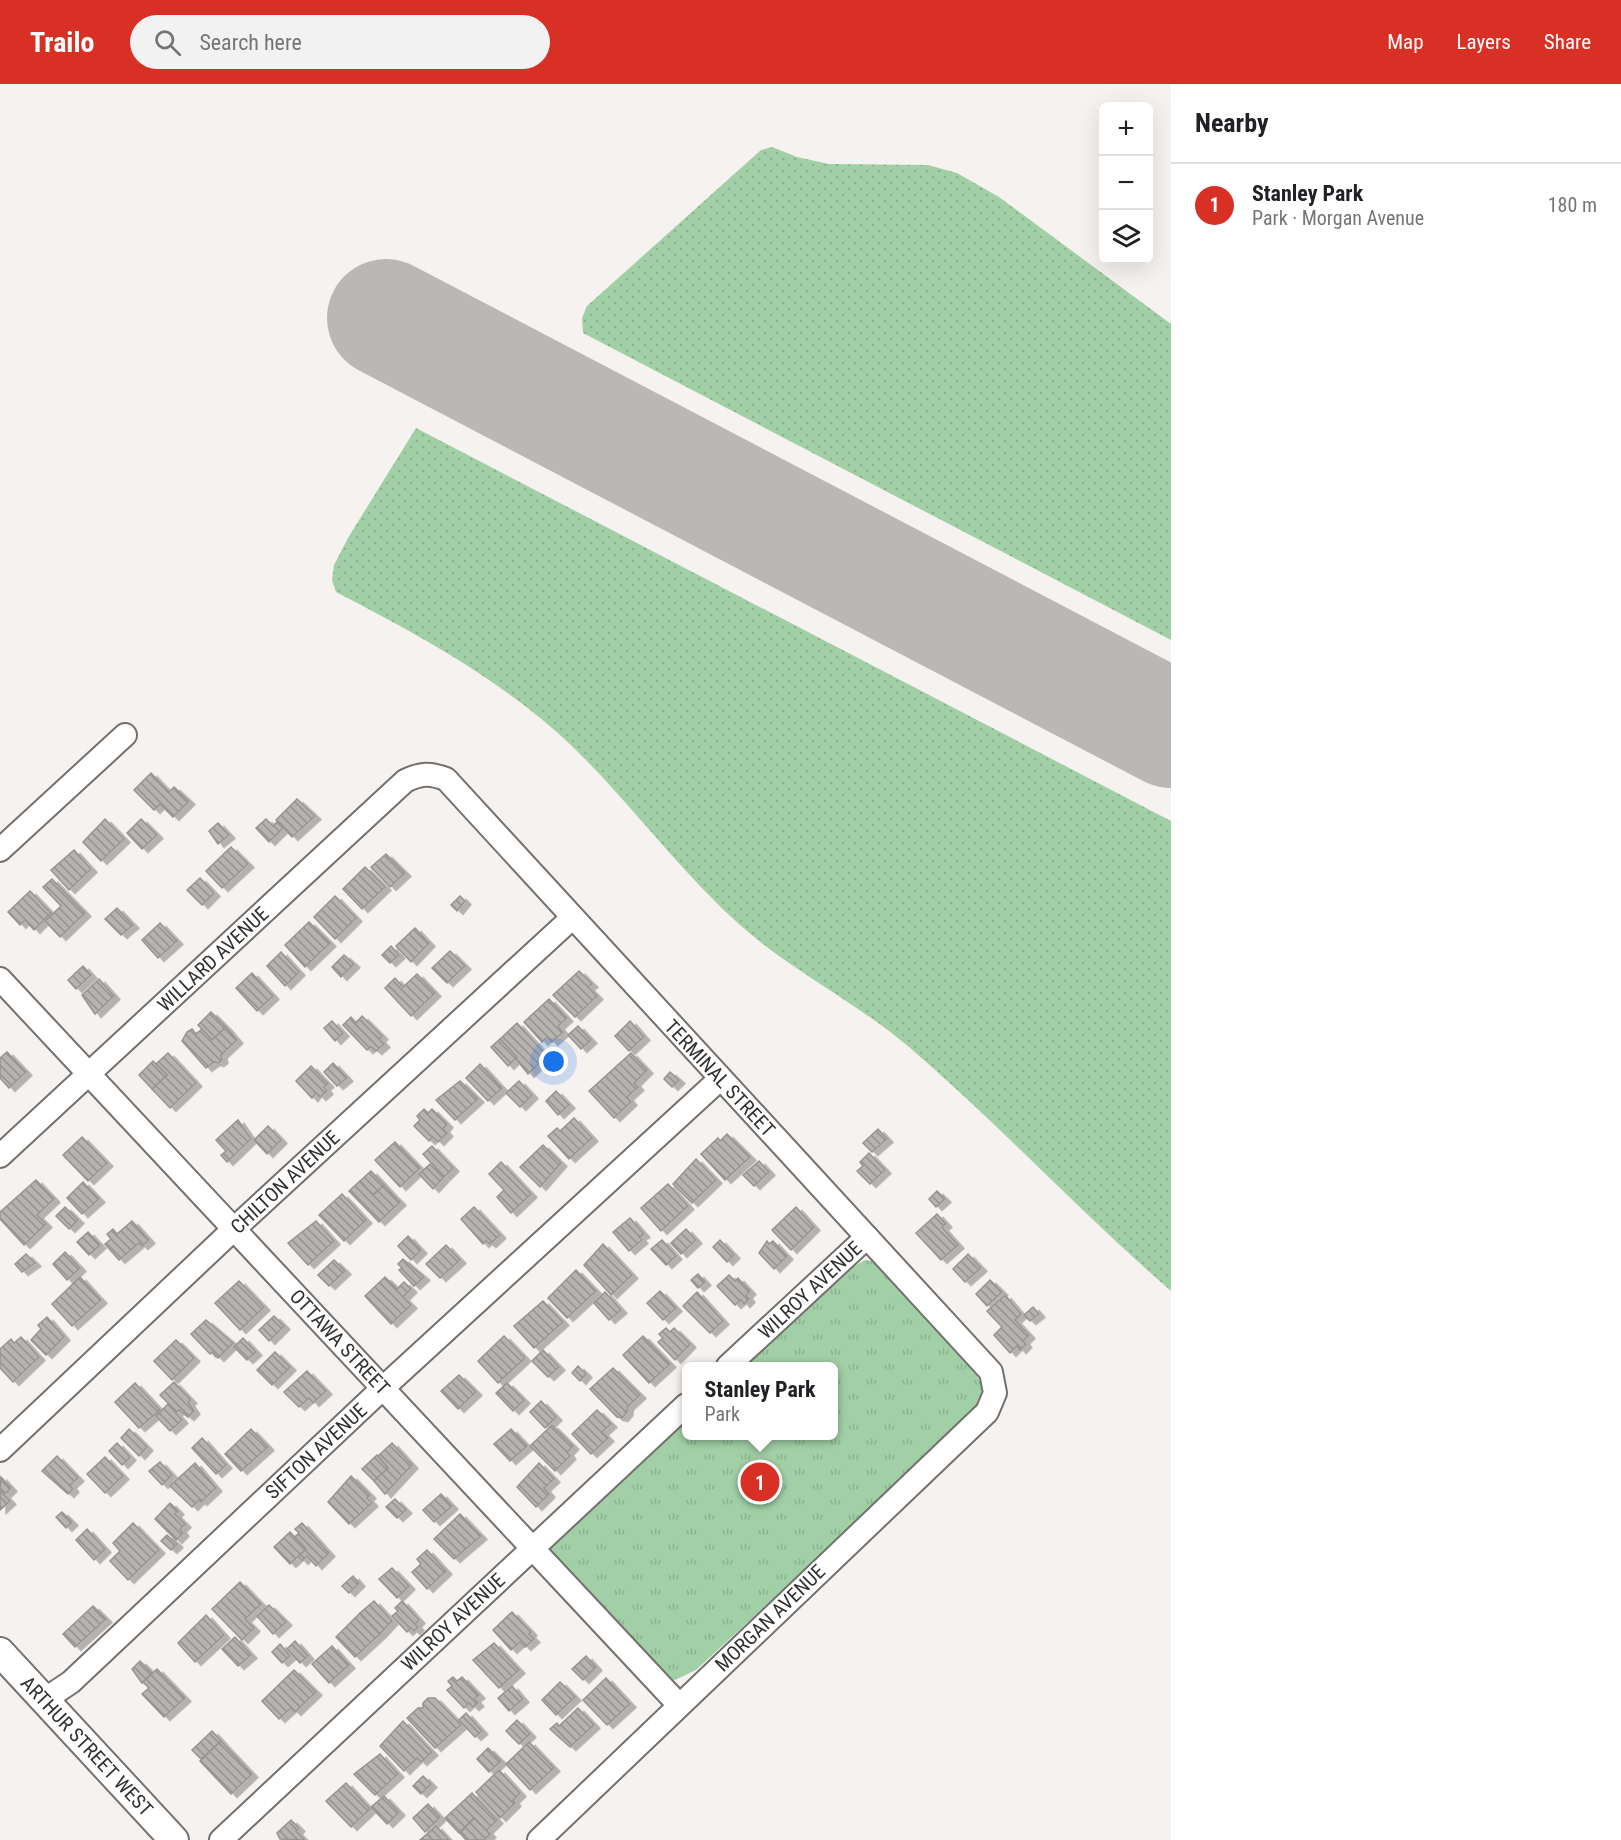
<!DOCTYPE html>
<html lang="en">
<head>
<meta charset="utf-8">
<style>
  :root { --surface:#fff; --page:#f2f2f2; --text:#202124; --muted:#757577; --line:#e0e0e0; --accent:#d93025 }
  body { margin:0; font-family:"Roboto Condensed",sans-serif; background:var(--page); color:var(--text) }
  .controls { position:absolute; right:18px; top:18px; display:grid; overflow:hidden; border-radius:9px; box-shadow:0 6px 24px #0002 }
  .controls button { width:54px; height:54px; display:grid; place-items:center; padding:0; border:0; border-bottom:2px solid var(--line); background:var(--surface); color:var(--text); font:30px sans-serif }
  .you { position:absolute; left:554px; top:978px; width:21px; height:21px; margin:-15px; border:4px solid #fff; border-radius:50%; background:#1a73e8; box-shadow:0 0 0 9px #1a73e833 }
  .badge { display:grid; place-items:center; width:39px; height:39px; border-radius:50%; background:var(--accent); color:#fff; font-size:20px; font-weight:700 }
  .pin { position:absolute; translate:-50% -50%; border:3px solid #fff; box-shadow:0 2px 6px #0006 }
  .popup { position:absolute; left:682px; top:1278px; width:156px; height:78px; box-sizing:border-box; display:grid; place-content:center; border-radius:9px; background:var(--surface); filter:drop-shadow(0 2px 4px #0005); font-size:20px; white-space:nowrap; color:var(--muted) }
  .popup b { font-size:22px; color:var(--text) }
  .popup::after { content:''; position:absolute; left:50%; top:100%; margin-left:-12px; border:12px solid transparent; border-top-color:var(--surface) }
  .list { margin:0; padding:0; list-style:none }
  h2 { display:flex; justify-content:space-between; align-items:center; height:78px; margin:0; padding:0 24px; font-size:26px }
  h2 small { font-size:20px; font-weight:400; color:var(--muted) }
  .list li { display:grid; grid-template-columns:39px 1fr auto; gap:18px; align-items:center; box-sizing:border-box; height:84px; padding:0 24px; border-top:2px solid var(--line) }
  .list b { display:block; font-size:22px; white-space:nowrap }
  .list p { margin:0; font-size:20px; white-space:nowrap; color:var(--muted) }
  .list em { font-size:20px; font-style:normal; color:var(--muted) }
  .icon { flex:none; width:33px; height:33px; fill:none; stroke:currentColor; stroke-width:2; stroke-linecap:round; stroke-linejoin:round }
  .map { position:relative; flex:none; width:1171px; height:1756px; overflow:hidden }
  header { display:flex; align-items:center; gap:36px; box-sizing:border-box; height:84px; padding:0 30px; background:var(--accent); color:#fff }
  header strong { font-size:28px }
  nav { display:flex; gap:33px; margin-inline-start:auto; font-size:21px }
  .search { width:420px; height:54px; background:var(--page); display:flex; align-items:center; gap:15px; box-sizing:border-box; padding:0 21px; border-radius:33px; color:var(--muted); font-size:22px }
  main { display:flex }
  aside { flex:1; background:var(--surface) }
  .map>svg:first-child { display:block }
  .grass { fill:url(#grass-dots) }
  .park { fill:url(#park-tufts) }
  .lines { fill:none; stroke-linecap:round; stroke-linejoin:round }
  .runway { stroke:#bab8b5; stroke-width:118 }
  .building { fill:url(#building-back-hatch); stroke:#979491; stroke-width:1.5; filter:url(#shadow) }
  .minor-casing { stroke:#73706d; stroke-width:26 }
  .major-casing { stroke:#73706d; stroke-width:32 }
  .minor { stroke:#fff; stroke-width:22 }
  .major { stroke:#fff; stroke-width:28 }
  .labels { text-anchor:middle; stroke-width:4.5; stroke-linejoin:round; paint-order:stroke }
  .street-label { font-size:20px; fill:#333130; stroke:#fff }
</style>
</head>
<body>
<header>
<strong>Trailo</strong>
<div class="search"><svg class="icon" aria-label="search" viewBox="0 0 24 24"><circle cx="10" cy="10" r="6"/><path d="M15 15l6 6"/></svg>Search here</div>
<nav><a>Map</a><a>Layers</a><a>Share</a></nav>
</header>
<main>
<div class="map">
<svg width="1171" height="1756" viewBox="0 0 1171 1756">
  <defs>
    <pattern id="grass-dots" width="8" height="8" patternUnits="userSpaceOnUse" patternTransform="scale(1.5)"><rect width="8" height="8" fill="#a2d0a6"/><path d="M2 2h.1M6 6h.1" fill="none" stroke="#8cb38f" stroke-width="1.8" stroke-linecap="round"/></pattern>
    <pattern id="park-tufts" width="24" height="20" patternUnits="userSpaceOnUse" patternTransform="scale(1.5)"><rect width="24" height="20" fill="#a2d0a6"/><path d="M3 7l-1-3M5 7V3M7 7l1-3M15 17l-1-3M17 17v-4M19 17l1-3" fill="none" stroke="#8cb38f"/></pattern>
    <pattern id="building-back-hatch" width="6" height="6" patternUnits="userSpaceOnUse" patternTransform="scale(1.5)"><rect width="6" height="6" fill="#b6b3b0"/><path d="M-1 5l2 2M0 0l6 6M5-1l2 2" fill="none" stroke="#959290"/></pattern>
    <filter id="shadow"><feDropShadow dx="6" dy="3.5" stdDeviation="0" flood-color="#0004"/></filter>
  </defs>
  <rect width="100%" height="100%" fill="#f6f2ef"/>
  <g class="grass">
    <path d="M772 63 797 73 829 80 928 81 957 89 999 113 1171 240V556L583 249 582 234 587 222 761 66Z"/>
    <path d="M416 344 1171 737V1207C1081 1129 1000 1041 909 963 856 918 792 887 740 841 680 787 632 721 574 664 504 597 421 552 336 508L332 496 334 481 348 454Z"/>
  </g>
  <path class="park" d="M865 1176 872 1177 879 1183 971 1283C984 1298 984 1312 975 1329L696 1586 675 1596 667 1594 547 1466 686 1336V1352H834V1282H744L849 1185Z"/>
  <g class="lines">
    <path class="runway" d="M386 234 1171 645"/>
  </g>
  <g class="building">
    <path d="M151 689 169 708 174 703 189 717 173 733 160 720 154 726 134 706Z"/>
    <path d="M297 715 315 732 292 753 276 736Z"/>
    <path d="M105 735 124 755 101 777 83 758Z"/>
    <path d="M141 735 157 751 142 765 127 749Z"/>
    <path d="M266 735 273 742 277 738 283 744 269 758 256 744Z"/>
    <path d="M218 739 229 751 218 760 209 747Z"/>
    <path d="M231 763 248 780 222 804 206 787Z"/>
    <path d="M74 766 91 785 69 806 51 786Z"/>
    <path d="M386 770 405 789 390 803 371 783Z"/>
    <path d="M365 783 385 803 362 825 343 805Z"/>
    <path d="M200 794 214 809 202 821 187 806Z"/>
    <path d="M52 795 85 829 60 853 45 837 61 822 43 803Z"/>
    <path d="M30 807 51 829 34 846 25 836 20 841 8 828Z"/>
    <path d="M335 812 356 834 335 855 314 833Z"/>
    <path d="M460 812 465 817 457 827 451 821Z"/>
    <path d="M117 824 133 841 121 851 105 835Z"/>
    <path d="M309 838 330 859 305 883 285 861Z"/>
    <path d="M160 839 177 857 158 874 142 856Z"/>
    <path d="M415 844 429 859 411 878 396 862Z"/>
    <path d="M391 862 399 871 390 879 382 871Z"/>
    <path d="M450 867 465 882 447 899 432 884Z"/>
    <path d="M281 868 299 888 285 902 267 882Z"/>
    <path d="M344 871 354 880 341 893 332 883Z"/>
    <path d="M83 882 91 891 76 905 68 896Z"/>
    <path d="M579 887 592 900 588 903 597 912 575 933 553 911Z"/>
    <path d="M252 889 273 912 257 927 236 904Z"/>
    <path d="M417 890 435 909 411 932 385 904 395 894 403 903Z"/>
    <path d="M99 895 114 912 95 930 82 911Z"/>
    <path d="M549 915 567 934 558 942 563 948 552 958 547 953 542 958 524 938Z"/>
    <path d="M211 928 226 943 212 956 198 941Z"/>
    <path d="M362 932 382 952 379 955 384 960 376 967 371 963 367 966 343 941 351 933 356 939Z"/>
    <path d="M332 937 343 949 335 957 324 944Z"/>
    <path d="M630 937 644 953 629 967 615 952Z"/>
    <path d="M517 939 547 972 528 990 500 955Z"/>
    <path d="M578 942 591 956 581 965 568 951Z"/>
    <path d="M226 943 237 956 221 971 222 976 218 979 214 978 206 984 182 957 187 948 192 945 196 950 202 945 212 956Z"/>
    <path d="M500 955 517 973 508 982 491 963Z"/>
    <path d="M7 968 26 988 9 1004 0 994V974Z"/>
    <path d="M168 969 196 999 170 1024 152 1005 167 991 156 980Z"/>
    <path d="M631 969 647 986 634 999 638 1003 627 1013 631 1018 614 1034 589 1007Z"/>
    <path d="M153 977 167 991 152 1005 139 991Z"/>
    <path d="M333 979 347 994 337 1002 324 988Z"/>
    <path d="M480 980 502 1004 488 1017 466 994Z"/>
    <path d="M311 982 328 1000 324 1003 327 1007 320 1013 316 1009 312 1014 296 997Z"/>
    <path d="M670 988 679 996 672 1003 664 995Z"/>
    <path d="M460 997 478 1015 455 1036 436 1016Z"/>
    <path d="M519 997 532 1011 520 1023 506 1009Z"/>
    <path d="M556 1007 569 1021 558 1031 546 1017Z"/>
    <path d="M424 1025 428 1029 432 1025 447 1040 443 1045 447 1049 438 1058 433 1053 429 1057 414 1042 420 1036 417 1032Z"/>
    <path d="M574 1034 592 1054 569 1075 548 1052 557 1044 560 1047Z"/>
    <path d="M238 1036 251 1055 227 1078 221 1071 226 1067 216 1056Z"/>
    <path d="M268 1042 281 1056 267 1070 254 1056Z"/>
    <path d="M878 1045 887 1055 872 1068 863 1059Z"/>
    <path d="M727 1050 750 1073 725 1096 701 1070 718 1054 720 1057Z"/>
    <path d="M82 1053 107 1079 88 1097 63 1071Z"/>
    <path d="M395 1058 420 1084 400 1103 375 1076Z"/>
    <path d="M543 1061 561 1079 540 1103 520 1083Z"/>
    <path d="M432 1062 453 1084 444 1093 423 1070Z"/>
    <path d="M869 1069 885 1086 870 1100 857 1087 863 1082 860 1078Z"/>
    <path d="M696 1075 716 1096 692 1119 673 1100Z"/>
    <path d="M759 1077 769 1088 754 1102 743 1091Z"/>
    <path d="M501 1078 531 1110 511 1129 497 1113 504 1106 489 1090Z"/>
    <path d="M430 1080 443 1094 433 1105 419 1090Z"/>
    <path d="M371 1087 384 1101 373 1111 360 1097Z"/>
    <path d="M36 1096 54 1115 37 1131 46 1140 24 1161 0 1135V1128Z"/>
    <path d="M360 1097 373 1111 384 1101 400 1118 379 1138 349 1107Z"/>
    <path d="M83 1098 99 1115 82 1130 67 1114Z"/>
    <path d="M668 1100 688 1122 661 1147 641 1124Z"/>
    <path d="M937 1107 945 1115 936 1123 929 1115Z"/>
    <path d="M342 1110 366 1136 344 1157 319 1131Z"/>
    <path d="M65 1123 78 1136 69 1145 56 1132Z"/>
    <path d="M474 1123 500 1151 490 1160 486 1157 483 1160 461 1135Z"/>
    <path d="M796 1123 814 1143 791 1166 772 1146Z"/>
    <path d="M937 1130 946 1140 942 1143 958 1161 941 1176 916 1149Z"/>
    <path d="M630 1134 644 1150 639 1153 642 1156 629 1167 613 1148Z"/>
    <path d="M132 1137 149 1156 142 1162 139 1159 119 1176 105 1160 111 1155 107 1150 113 1145 117 1150Z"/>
    <path d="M316 1137 334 1157 308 1181 288 1159Z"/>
    <path d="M686 1145 696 1156 681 1170 671 1159Z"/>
    <path d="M88 1148 100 1161 89 1171 77 1158Z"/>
    <path d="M408 1152 421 1166 411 1176 398 1162Z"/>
    <path d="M662 1156 676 1172 666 1181 651 1165Z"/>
    <path d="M720 1156 734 1171 727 1178 713 1163Z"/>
    <path d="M767 1157 769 1160 773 1157 787 1172 774 1185 759 1169Z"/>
    <path d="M603 1160 632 1191 611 1211 584 1181Z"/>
    <path d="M446 1161 460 1176 440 1194 426 1180Z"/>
    <path d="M65 1168 80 1184 67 1196 53 1180Z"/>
    <path d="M26 1170 35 1179 22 1188 15 1180Z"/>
    <path d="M968 1170 981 1184 965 1198 953 1185Z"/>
    <path d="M403 1175 424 1193 414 1202 399 1186 402 1184 398 1180Z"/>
    <path d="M334 1176 345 1187 329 1202 318 1191Z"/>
    <path d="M576 1186 596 1207 567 1234 548 1214Z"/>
    <path d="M698 1190 705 1198 698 1204 691 1196Z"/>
    <path d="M729 1191 735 1197 738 1194 750 1207 746 1211 749 1215 744 1220 741 1216 735 1221 717 1202Z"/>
    <path d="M80 1193 101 1216 72 1242 52 1220Z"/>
    <path d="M385 1193 397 1205 404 1198 411 1205 403 1213 411 1221 391 1240 365 1212Z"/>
    <path d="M990 1196 1002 1208 987 1222 976 1210Z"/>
    <path d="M239 1197 264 1223 240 1246 215 1219Z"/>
    <path d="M660 1207 676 1224 663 1236 647 1219Z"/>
    <path d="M605 1208 621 1226 609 1236 594 1219Z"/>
    <path d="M697 1208 723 1237 710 1249 683 1222Z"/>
    <path d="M1005 1211 1021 1230 1015 1236 1029 1251 1023 1257 1026 1260 1020 1266 1017 1262 1010 1269 994 1251 1002 1243 987 1227Z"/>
    <path d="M543 1217 563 1238 534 1264 514 1242Z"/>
    <path d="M1033 1223 1039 1230 1030 1237 1024 1231Z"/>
    <path d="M274 1232 284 1242 269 1257 259 1246Z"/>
    <path d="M47 1233 64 1253 46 1271 31 1256 41 1245 38 1241Z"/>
    <path d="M206 1236 233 1259 218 1274 212 1268 210 1270 191 1250Z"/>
    <path d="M666 1244 670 1248 674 1244 690 1260 675 1276 658 1258 663 1254 659 1250Z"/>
    <path d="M504 1252 525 1274 498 1299 478 1277Z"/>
    <path d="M643 1252 670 1280 649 1299 623 1271Z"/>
    <path d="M21 1253 39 1273 13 1298 0 1284V1265L11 1255 14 1259Z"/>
    <path d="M243 1254 256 1268 247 1276 234 1263Z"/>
    <path d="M176 1256 194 1274 172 1296 154 1277Z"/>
    <path d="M543 1266 559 1283 548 1293 532 1277Z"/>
    <path d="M275 1268 290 1283 272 1301 257 1286Z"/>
    <path d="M578 1282 586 1290 580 1297 572 1289Z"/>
    <path d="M613 1284 640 1311 627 1323V1328L622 1334 617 1333 590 1305Z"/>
    <path d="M307 1287 326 1307 313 1319 309 1314 299 1323 284 1308Z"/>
    <path d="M459 1291 476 1308 458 1325 441 1307Z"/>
    <path d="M174 1298 191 1316 188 1318 194 1327 188 1333 179 1326 177 1328 160 1311Z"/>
    <path d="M135 1299 160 1326 139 1344 115 1318Z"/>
    <path d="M507 1299 524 1316 513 1327 496 1309Z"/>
    <path d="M541 1317 556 1333 545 1344 530 1328Z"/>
    <path d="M168 1320 182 1336 170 1347 156 1332Z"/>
    <path d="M597 1326 611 1340 602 1348 608 1354 591 1370 572 1350Z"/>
    <path d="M552 1341 573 1362 567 1368 570 1372 555 1387 530 1362Z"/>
    <path d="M129 1345 147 1363 139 1372 121 1354Z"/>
    <path d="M251 1345 268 1363 241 1387 225 1370Z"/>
    <path d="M511 1345 527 1362 510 1377 494 1360Z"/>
    <path d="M202 1354 226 1381 216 1390 192 1364Z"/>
    <path d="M117 1359 130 1373 122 1381 109 1367Z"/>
    <path d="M392 1359 412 1381 385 1410 374 1397 388 1384 378 1372Z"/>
    <path d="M377 1371 388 1384 374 1397 362 1385Z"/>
    <path d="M57 1372 78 1394 70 1401 73 1405 68 1410 42 1387Z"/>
    <path d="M105 1373 123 1392 105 1409 87 1390Z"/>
    <path d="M160 1378 172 1391 162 1401 149 1387Z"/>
    <path d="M195 1379 216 1404 201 1418 199 1416 192 1423 170 1402Z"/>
    <path d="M539 1379 554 1395 544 1404 549 1410 536 1423 517 1403Z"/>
    <path d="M351 1392 370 1411 367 1414 372 1419 349 1440 328 1418Z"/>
    <path d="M1 1393 11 1404 5 1410 0 1405Z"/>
    <path d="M0 1407 10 1417 0 1426Z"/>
    <path d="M441 1410 452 1422 434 1438 423 1426Z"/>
    <path d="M395 1415 406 1426 397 1434 386 1423Z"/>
    <path d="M170 1419 178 1427 175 1430 185 1440 180 1445 183 1449 176 1456 155 1435Z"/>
    <path d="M62 1428 72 1438 66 1444 56 1433Z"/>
    <path d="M460 1430 481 1452 454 1475 434 1455Z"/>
    <path d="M133 1439 159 1466 128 1496 110 1477 120 1467 113 1459Z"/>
    <path d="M302 1439 329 1469 316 1482 307 1472 302 1477 298 1472 306 1465 295 1453 299 1449 295 1445Z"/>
    <path d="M87 1445 105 1465 94 1476 76 1456Z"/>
    <path d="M290 1448 306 1465 290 1480 274 1463Z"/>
    <path d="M167 1451 177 1460 171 1466 161 1457Z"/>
    <path d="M427 1466 446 1487 427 1505 412 1488 421 1480 417 1475Z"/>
    <path d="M392 1484 409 1502 397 1514 379 1495Z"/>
    <path d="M353 1492 359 1499 349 1509 342 1502Z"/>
    <path d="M240 1498 261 1520 245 1535 254 1544 242 1556 212 1525Z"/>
    <path d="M374 1517 392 1537 380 1550 360 1529Z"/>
    <path d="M402 1517 419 1536 415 1540 418 1543 414 1547 411 1544 407 1548 392 1532 398 1527 395 1524Z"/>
    <path d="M269 1521 286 1538 273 1550 257 1532Z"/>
    <path d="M93 1522 106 1535 75 1563 63 1550Z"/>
    <path d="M512 1528 531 1548 529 1550 534 1555 525 1563 520 1558 511 1566 493 1546Z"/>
    <path d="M360 1529 380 1550 355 1573 336 1553Z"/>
    <path d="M206 1531 224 1551 195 1578 178 1559Z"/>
    <path d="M235 1553 251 1571 238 1582 222 1565Z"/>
    <path d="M295 1557 308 1572 300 1579 287 1565Z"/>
    <path d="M494 1559 519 1586 499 1604 473 1576Z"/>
    <path d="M280 1560 290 1572 282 1579 272 1568Z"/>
    <path d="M332 1562 349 1581 329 1599 312 1580Z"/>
    <path d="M586 1572 596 1583 583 1596 572 1585Z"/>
    <path d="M140 1577 152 1589 142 1599 132 1585Z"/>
    <path d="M157 1585 185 1614 164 1633 142 1610 149 1604 143 1598Z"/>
    <path d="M294 1586 316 1608 295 1628 291 1624 279 1635 262 1617Z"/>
    <path d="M453 1593 457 1597 462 1593 479 1611 474 1615 478 1619 473 1623 469 1619 464 1624 447 1606 452 1602 448 1597Z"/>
    <path d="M606 1594 630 1620 607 1641 583 1616Z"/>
    <path d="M560 1598 575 1613 556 1631 542 1616Z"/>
    <path d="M512 1602 523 1615 509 1627 498 1614Z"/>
    <path d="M428 1614H435L461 1641 435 1664 407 1634 418 1624H423V1619Z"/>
    <path d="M578 1624 594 1641 570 1663 550 1645 557 1639 559 1642Z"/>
    <path d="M466 1629 482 1647 475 1653 459 1636Z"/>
    <path d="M517 1636 530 1650 519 1660 506 1647Z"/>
    <path d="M403 1637 432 1668 421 1678 417 1674 404 1687 380 1662Z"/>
    <path d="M212 1647 221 1657 201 1675 192 1666Z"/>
    <path d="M221 1657 252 1690 231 1710 200 1677Z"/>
    <path d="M529 1658 554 1684 530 1706 506 1680Z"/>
    <path d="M488 1664 501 1677 489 1688 477 1675Z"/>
    <path d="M380 1670 398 1690 375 1711 354 1690Z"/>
    <path d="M499 1686 520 1709 513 1716 515 1719 500 1734 476 1708Z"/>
    <path d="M423 1692 431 1700 421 1710 413 1702Z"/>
    <path d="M346 1699 370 1725 351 1743 326 1717Z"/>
    <path d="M472 1709 497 1736 486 1747 474 1734 459 1749 445 1734Z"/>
    <path d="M384 1712 399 1728 387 1740 371 1723Z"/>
    <path d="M428 1720 440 1733 425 1748 413 1734Z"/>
    <path d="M474 1734 490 1750 484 1756H466L460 1749Z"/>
    <path d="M291 1736 299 1744 296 1747 305 1756 280 1755 277 1749Z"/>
    <path d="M436 1742 449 1756H420Z"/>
  </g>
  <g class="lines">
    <g class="minor-casing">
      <g id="minor">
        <path d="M0 766 125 651"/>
        <path d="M0 895 679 1621"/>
        <path d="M0 1072 405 697C421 689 430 689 446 695L991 1288 995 1309 987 1328 539 1756"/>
        <path d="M728 1282 867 1153"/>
        <path d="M0 1366 235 1144 572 834"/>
        <path d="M44 1616 71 1598 383 1304 720 995"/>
        <path d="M221 1756 686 1321"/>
      </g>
    </g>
    <g class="major-casing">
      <path id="major" d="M0 1568 174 1756"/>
    </g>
    <use href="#minor" class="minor"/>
    <use href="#major" class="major"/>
  </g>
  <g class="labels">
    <g class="street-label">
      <text transform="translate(213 875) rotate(-43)" y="7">WILLARD AVENUE</text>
      <text transform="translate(720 994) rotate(47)" y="7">TERMINAL STREET</text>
      <text transform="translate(285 1098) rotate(-43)" y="7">CHILTON AVENUE</text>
      <text transform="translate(810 1206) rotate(-43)" y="7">WILROY AVENUE</text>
      <text transform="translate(340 1258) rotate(47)" y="7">OTTAWA STREET</text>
      <text transform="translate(316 1367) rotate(-43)" y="7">SIFTON AVENUE</text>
      <text transform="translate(770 1534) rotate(-44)" y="7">MORGAN AVENUE</text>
      <text transform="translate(453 1538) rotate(-43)" y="7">WILROY AVENUE</text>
      <text transform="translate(87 1662) rotate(47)" y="7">ARTHUR STREET WEST</text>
    </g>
  </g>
</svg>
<div class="controls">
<button>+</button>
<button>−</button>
<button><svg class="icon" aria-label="layers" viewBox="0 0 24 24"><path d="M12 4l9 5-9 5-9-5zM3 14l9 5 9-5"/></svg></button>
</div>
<div class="you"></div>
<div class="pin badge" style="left:760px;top:1398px">1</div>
<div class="popup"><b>Stanley Park</b>Park</div>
</div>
<aside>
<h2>Nearby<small></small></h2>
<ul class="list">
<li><span class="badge">1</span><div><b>Stanley Park</b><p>Park · Morgan Avenue</p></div><em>180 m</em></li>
</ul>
</aside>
</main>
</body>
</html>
